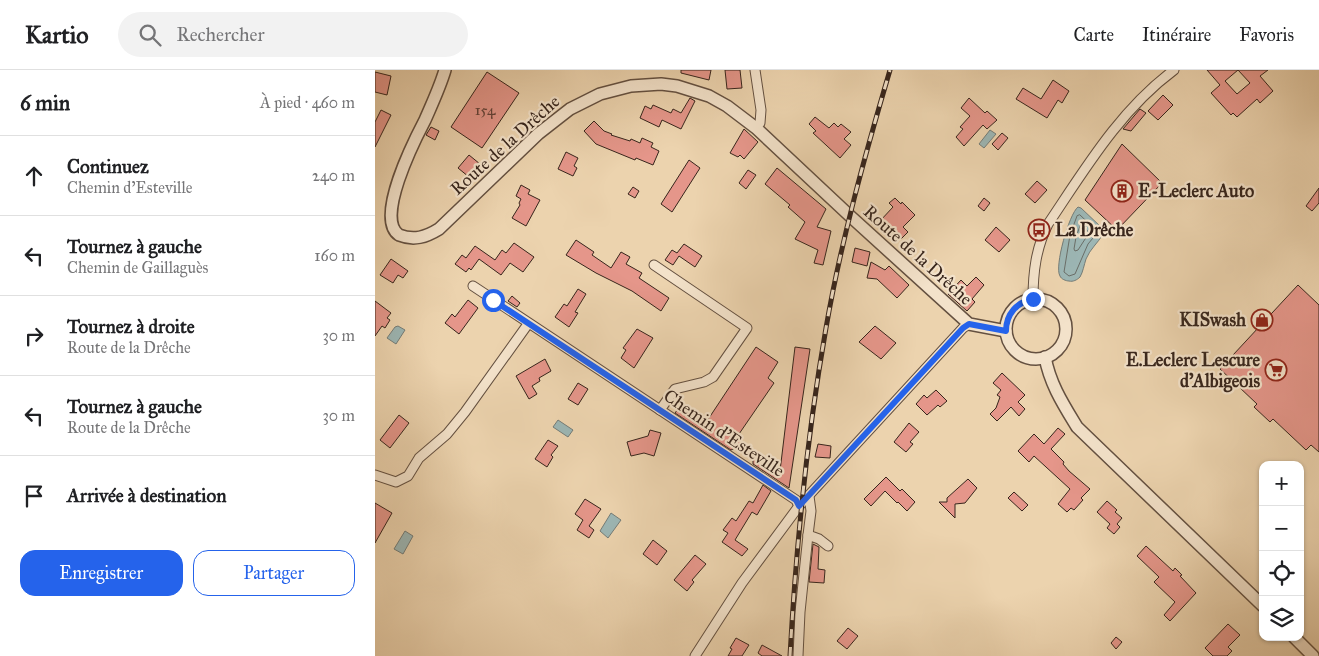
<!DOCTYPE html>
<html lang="fr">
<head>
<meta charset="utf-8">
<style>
  :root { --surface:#fff; --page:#f2f2f2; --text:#202124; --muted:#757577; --line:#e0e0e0; --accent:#2563eb }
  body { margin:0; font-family:"IM FELL Great Primer",serif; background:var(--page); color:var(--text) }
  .controls { position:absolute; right:15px; bottom:15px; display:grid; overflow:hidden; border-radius:10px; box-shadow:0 1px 4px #0004 }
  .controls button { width:45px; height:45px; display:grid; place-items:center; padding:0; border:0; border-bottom:1px solid var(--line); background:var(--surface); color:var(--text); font:25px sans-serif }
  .stop { position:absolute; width:15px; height:15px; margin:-11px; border:4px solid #2563eb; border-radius:50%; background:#fff }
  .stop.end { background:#2563eb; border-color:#fff; box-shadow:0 1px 5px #0008 }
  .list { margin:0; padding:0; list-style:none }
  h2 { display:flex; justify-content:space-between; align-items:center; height:65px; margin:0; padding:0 20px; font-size:21px }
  h2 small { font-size:16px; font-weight:400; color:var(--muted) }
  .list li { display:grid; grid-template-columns:32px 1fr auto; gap:15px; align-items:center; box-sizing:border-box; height:80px; padding:0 20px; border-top:1px solid var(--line) }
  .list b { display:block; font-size:19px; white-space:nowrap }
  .list p { margin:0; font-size:16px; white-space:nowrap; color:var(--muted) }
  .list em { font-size:16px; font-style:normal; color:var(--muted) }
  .actions { display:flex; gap:10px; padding:15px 20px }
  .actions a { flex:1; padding:11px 0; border:1px solid var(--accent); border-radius:15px; text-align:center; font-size:18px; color:var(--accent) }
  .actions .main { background:var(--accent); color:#fff }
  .icon { flex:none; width:28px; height:28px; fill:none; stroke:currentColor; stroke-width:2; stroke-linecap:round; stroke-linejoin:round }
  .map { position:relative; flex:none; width:944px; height:586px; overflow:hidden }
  header { display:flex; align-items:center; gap:30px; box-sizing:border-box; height:70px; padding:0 25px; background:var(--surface); border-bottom:1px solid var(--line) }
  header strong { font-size:24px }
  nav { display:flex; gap:28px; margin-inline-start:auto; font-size:18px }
  .search { width:350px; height:45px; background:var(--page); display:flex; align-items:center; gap:12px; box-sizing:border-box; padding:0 18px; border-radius:28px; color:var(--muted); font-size:19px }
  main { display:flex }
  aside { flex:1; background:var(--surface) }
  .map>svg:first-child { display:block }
  .water { fill:#9cb6b4; stroke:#747c77 }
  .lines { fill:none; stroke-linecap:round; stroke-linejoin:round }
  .shore { stroke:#6a6e68; stroke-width:1 }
  .building { fill:#e5968a; stroke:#37251c }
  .minor-casing { stroke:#645040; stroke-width:11 }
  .tertiary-casing { stroke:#645040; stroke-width:14 }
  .minor { stroke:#f3e2ca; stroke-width:9 }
  .tertiary { stroke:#f3e2ca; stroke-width:11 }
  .rail-casing { stroke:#37251c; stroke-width:5 }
  .rail { stroke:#f3e2ca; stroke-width:3; stroke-dasharray:9; stroke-linecap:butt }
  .route { stroke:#2563eb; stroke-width:6 }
  .labels { text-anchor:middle; stroke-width:4.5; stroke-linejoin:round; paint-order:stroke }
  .number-label { font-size:15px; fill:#624138 }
  .street-label { font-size:18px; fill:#37251c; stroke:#f3e2ca }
  .poi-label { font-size:18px; font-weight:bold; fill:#37251c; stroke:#f3e2ca; text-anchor:start }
</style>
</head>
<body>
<header>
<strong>Kartio</strong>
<div class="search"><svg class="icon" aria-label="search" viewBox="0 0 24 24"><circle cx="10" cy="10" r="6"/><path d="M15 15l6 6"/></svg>Rechercher</div>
<nav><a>Carte</a><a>Itinéraire</a><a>Favoris</a></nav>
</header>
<main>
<aside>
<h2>6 min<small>À pied · 460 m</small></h2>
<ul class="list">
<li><svg class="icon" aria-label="ahead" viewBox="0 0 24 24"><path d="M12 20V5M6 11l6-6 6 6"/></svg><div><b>Continuez</b><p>Chemin d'Esteville</p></div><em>240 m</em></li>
<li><svg class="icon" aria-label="left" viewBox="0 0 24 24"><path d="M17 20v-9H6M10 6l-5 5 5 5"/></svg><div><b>Tournez à gauche</b><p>Chemin de Gaillaguès</p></div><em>160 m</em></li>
<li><svg class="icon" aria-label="right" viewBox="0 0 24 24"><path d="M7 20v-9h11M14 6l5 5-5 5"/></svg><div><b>Tournez à droite</b><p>Route de la Drêche</p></div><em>30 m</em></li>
<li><svg class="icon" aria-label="left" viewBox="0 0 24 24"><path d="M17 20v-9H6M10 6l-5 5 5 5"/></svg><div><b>Tournez à gauche</b><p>Route de la Drêche</p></div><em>30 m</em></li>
<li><svg class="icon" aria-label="arrive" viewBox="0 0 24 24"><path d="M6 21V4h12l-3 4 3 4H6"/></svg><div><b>Arrivée à destination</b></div></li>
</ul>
<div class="actions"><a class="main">Enregistrer</a><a>Partager</a></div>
</aside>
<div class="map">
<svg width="944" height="586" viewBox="0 0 944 586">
  <rect width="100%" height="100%" fill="#ecd3ae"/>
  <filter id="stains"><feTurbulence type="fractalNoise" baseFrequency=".004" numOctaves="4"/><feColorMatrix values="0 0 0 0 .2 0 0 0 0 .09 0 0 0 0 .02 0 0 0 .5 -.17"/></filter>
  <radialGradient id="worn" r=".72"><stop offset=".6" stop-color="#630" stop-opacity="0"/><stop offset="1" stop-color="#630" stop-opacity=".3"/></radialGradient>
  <g class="water">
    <path d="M615 60 621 64 609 78 604 74Z"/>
    <path d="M703 137 706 138 726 157 728 164C723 173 715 179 711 189 709 195 708 202 705 207 702 210 698 212 694 211 691 211 686 209 685 206 679 197 694 144 703 137Z"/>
    <path d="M23 256 30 260 21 274 12 268 20 257Z"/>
    <path d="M183 350 198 360 193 367 178 357Z"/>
    <path d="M236 443 246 450 233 468 225 461Z"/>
    <path d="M30 461 38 466 28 484 19 479Z"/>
  </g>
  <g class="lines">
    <g class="shore">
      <path d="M705 145 723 162 713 174 700 204 694 206 689 202 695 165 702 146Z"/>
      <path d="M708 155 714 163 703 180 700 181 699 179 701 167 705 156Z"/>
    </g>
  </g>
  <g class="building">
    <path d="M306 0H336L334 10 306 3Z"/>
    <path d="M350 0H365L367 18 352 19Z"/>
    <path d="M832 0H863L850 11 862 24 875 13 863 0H893L885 6 898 21 885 33 882 29 862 47 858 43 856 45 836 23 845 15Z"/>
    <path d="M0 2 16 6 12 25 0 22Z"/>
    <path d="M112 2 144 23 107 78 76 57Z"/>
    <path d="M678 10 694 21 687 33 683 30 672 48 641 29 648 18 666 29Z"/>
    <path d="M788 25 798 35 783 50 773 41Z"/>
    <path d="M315 28 320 31 306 59 287 50 284 57 265 48 270 36 276 39 278 35 296 43 298 39 306 43Z"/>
    <path d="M594 28 610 43 612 41 622 50 612 59 608 55 589 76 581 67 588 59 585 57 595 46 586 38Z"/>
    <path d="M765 39 771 43 756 61 748 59Z"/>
    <path d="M6 40 16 45 0 77V52Z"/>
    <path d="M440 47 454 58 459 53 463 57 466 54 476 62 469 69 476 75 465 88 438 63 441 61 434 54Z"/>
    <path d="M219 51 229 61 237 64 236 65 255 71 256 69 265 73 267 68 278 73 276 77 284 81 278 95 261 88 260 90 221 74 209 61Z"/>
    <path d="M56 57 64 61 60 70 51 65Z"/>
    <path d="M369 59 383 72 369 89 365 85 363 87 355 83Z"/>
    <path d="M627 63 633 68 623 80 617 74Z"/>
    <path d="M747 74 787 113 742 160 710 130Z"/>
    <path d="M191 82 203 88 199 96 202 98 198 106 183 99Z"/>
    <path d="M94 85 105 94 94 107 83 98Z"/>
    <path d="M314 90 325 98 297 142 286 134Z"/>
    <path d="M402 98 451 139 442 157 456 161 448 195 439 193 443 180 420 169 430 152 413 137 415 135 390 114Z"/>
    <path d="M373 100 381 105 371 119 364 113Z"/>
    <path d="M662 111 672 120 660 133 650 124Z"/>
    <path d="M146 115 155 120 153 124 165 130 151 156 137 148 145 135 144 133 146 129 141 126Z"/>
    <path d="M258 117 264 121 260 128 253 124Z"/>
    <path d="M944 118V133L937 141 931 136Z"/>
    <path d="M520 128 526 134 527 132 540 145 528 157 533 162 525 170 505 151 518 137 514 133Z"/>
    <path d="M609 128 615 133 609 141 603 136Z"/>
    <path d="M621 157 635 170 624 182 610 170Z"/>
    <path d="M201 170 219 182 217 185 236 198 246 182 255 187 251 194 267 203 264 208 294 228 286 241 257 221 221 203 191 185Z"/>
    <path d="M139 173 159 187 148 202 135 193 126 205 104 189 96 200 94 198 91 202 80 194 87 185 91 188 100 176 120 190 127 180 131 183Z"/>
    <path d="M309 174 327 186 320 197 304 186 298 195 290 190 297 180 302 183Z"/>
    <path d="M480 178 495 182 492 196 477 192Z"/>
    <path d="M16 189 33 201 28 208 23 205 18 213 5 205Z"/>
    <path d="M496 192 510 200 514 196 534 215 522 228 502 209 492 208Z"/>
    <path d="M601 207 609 215 597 229 600 232 592 241 573 224 586 210 592 216Z"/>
    <path d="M923 215 944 235V382L936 375 931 380 898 349 895 352 879 337 882 334 845 299Z"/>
    <path d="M203 219 211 224 200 242 203 243 194 257 180 247 189 234 192 236Z"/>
    <path d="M137 226 145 233 142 237 133 231Z"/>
    <path d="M93 230 103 238 84 264 70 253 77 244 80 247Z"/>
    <path d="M0 231 16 243 12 248 15 250 10 258 7 256 0 266Z"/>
    <path d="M500 256 521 273 506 289 484 272Z"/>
    <path d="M262 259 278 268 259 298 246 288 251 280 248 278Z"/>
    <path d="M381 277 403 292 393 308 399 313 364 364 366 375 356 380 300 343 306 335 332 351Z"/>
    <path d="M420 277 435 279 414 418 378 394V384L405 401Z"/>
    <path d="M170 289 176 301 164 308 165 311 157 316 162 324 154 329 141 306Z"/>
    <path d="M627 303 650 325 643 332 650 339 644 346 636 337 622 351 615 344 621 338 625 327 622 325 626 320 618 313Z"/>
    <path d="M203 313 213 319 203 335 193 329Z"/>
    <path d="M561 320 572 331 565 337 563 335 552 345 541 334 549 325 552 328Z"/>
    <path d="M24 345 34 353 15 378 5 370Z"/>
    <path d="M534 353 544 362 535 372 538 374 531 382 519 372Z"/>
    <path d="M683 358 690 364 676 379 689 392 688 394 694 401 715 419 706 428 708 430 699 440 696 438 692 442 683 434 695 419 659 386 654 392 643 381 659 364 669 374Z"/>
    <path d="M275 360 286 363 279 386 269 383 256 386 252 372 273 366Z"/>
    <path d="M173 370 183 376 176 385 178 387 172 397 160 389Z"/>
    <path d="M443 374 456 376 455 388 440 387Z"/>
    <path d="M511 407 525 421 527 419 540 432 532 441 523 432 522 433 510 421 496 436 489 429Z"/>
    <path d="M593 409 602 418 590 433 580 434V448L564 432H572V428Z"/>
    <path d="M388 415 396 421 382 445 377 442 360 470 373 479 367 486 347 472 353 463 348 460 357 448 361 451 374 431 378 433Z"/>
    <path d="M639 422 653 435 647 441 633 428Z"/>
    <path d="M210 429 226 439 214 456 219 460 214 468 202 460 208 450 200 444Z"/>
    <path d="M732 431 742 440 740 442 747 448 742 454 745 457 739 464 732 458 735 454 722 442Z"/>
    <path d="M0 433 17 443 0 473Z"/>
    <path d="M278 470 292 481 282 495 268 484Z"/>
    <path d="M438 474 444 477 443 499 450 500 449 513 434 512Z"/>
    <path d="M771 476 798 501 800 498 807 505 805 506 821 523 795 551 789 545 800 532 779 512 784 507 762 486Z"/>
    <path d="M320 485 331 494 317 510 319 512 312 521 299 510Z"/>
    <path d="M853 554 865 565 853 577 857 581 852 586H838L830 578Z"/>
    <path d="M473 558 483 566 472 579 462 571Z"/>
    <path d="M741 567 747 572 741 579 736 573Z"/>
    <path d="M361 568 374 575 367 586H353L357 579 355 578Z"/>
    <path d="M387 575 407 586H387L383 583Z"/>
  </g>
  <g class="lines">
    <g class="minor-casing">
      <g id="minor">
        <path d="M380 0 386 40 385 53 381 58"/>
        <path d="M279 195 372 258 338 307 329 312 300 319 285 340"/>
        <path d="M98 216 421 430 424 436"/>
        <path d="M658 229C658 202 661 178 673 154 710 99 745 40 799 0"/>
        <path d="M0 405 21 412 33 406 44 388 72 364 90 342 153 254"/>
        <path d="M434 426 436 441 433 465 444 469 453 476"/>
        <path d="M320 586 367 513 424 436 588 258 594 254"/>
        <path d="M423 586 425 542 433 465"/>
      </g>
    </g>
    <g class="tertiary-casing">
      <g id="tertiary">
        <path d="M70 0C65 17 57 34 50 50 38 73 0 149 24 165 39 171 51 167 64 159L163 64 195 39 225 24 256 16 286 14 302 16 334 26 352 36 381 58 475 146 594 254 631 261"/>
        <circle cx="661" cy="259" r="30"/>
        <path d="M670 287C675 314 688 334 702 357L888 536"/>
        <path d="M919 567 938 586"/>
      </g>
    </g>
    <use href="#minor" class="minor"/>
    <use href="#tertiary" class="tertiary"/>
    <g class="rail-casing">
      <path id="rail" d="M415 586C421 476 432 366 451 258 466 171 490 85 515 0"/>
    </g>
    <use href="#rail" class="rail"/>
  </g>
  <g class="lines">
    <path class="route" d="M118 230 421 430 424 436 588 258 594 254 631 261C631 244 642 232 658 229"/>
  </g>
  <defs>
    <g id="building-ring" transform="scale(1.125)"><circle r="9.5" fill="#f3e2ca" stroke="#8f2418" stroke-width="1.5"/><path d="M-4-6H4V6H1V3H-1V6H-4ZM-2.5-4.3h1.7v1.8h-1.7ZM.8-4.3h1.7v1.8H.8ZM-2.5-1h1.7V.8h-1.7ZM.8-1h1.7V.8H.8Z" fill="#8f2418"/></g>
    <g id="bus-ring" transform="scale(1.125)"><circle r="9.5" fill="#f3e2ca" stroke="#8f2418" stroke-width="1.5"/><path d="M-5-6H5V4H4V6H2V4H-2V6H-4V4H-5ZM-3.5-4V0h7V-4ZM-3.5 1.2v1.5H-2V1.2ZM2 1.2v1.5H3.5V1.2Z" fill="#8f2418"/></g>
    <g id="shop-ring" transform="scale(1.125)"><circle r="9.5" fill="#f3e2ca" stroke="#8f2418" stroke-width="1.5"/><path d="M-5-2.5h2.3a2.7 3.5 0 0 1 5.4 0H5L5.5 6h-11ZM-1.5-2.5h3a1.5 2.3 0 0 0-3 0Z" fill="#8f2418"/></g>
    <g id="supermarket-ring" transform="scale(1.125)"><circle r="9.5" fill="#f3e2ca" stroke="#8f2418" stroke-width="1.5"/><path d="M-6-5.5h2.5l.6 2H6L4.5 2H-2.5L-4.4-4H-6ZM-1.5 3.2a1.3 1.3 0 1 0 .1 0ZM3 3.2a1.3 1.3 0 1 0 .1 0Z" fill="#8f2418"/></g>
  </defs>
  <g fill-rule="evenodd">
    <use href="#building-ring" x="747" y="121"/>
    <use href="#bus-ring" x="664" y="160"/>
    <use href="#shop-ring" x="887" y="250"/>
    <use href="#supermarket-ring" x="901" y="300"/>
  </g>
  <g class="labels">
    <g class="number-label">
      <text x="110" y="45">154</text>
    </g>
    <g class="street-label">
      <text transform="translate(130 75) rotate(-42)" y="6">Route de la Drêche</text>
      <text transform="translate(543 185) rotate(42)" y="6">Route de la Drêche</text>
      <text transform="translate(349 363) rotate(34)" y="6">Chemin d'Esteville</text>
    </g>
    <g class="poi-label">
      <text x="763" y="127">E-Leclerc Auto</text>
      <text x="680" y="166">La Drêche</text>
      <text x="871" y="256" text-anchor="end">KISwash</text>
      <text x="885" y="296" text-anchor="end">E.Leclerc Lescure<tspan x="885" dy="21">d'Albigeois</tspan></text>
    </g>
  </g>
  <rect width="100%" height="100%" filter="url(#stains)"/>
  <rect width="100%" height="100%" fill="url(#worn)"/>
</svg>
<div class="controls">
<button>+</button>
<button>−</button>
<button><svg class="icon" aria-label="locate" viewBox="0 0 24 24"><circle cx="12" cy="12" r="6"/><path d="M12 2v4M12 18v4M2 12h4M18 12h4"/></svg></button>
<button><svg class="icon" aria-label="layers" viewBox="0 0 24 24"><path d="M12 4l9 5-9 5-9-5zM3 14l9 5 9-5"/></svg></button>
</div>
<div class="stop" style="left:118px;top:230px"></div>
<div class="stop end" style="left:658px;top:229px"></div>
</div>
</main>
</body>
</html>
